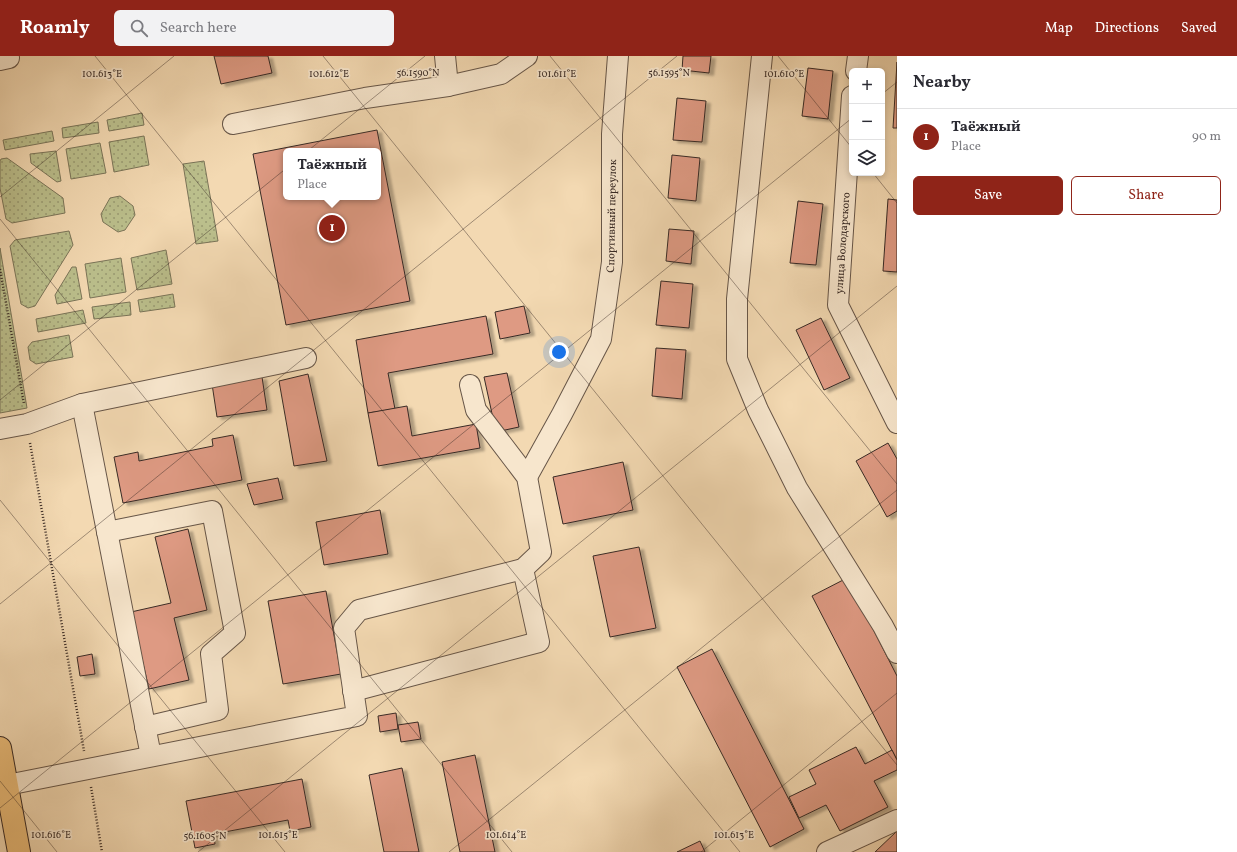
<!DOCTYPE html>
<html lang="en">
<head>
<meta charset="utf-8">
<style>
  :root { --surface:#fff; --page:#f2f2f3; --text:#2b2b33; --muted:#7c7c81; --line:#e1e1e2; --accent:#8f2418 }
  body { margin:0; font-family:Vollkorn,serif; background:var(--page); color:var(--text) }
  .controls { position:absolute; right:12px; top:12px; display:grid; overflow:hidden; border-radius:6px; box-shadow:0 2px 6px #0003 }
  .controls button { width:36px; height:36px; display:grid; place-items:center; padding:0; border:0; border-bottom:1px solid var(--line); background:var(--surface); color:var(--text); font:20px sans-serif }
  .you { position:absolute; left:559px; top:296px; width:14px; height:14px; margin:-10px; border:3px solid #fff; border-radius:50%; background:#1a73e8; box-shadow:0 0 0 6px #1a73e833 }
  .badge { display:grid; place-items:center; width:26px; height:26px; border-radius:50%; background:var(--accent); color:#fff; font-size:13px; font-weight:700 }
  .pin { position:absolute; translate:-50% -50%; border:2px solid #fff; box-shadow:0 1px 4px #0006 }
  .popup { position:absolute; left:283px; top:92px; width:98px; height:52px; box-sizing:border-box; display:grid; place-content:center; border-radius:6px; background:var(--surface); filter:drop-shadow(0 1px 3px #0005); font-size:13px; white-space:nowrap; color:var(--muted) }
  .popup b { font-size:15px; color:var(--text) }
  .popup::after { content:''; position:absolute; left:50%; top:100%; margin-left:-8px; border:8px solid transparent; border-top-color:var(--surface) }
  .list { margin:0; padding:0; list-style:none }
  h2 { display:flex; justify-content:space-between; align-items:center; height:52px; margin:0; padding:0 16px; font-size:17px }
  h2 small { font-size:13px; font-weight:400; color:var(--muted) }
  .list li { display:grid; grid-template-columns:26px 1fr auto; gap:12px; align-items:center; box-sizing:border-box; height:56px; padding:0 16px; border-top:1px solid var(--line) }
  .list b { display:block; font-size:15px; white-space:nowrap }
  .list p { margin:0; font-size:13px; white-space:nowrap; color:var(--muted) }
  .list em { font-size:13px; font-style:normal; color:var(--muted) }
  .actions { display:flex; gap:8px; padding:12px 16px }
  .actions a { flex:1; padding:9px 0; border:1px solid var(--accent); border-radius:6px; text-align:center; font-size:14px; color:var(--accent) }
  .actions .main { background:var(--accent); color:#fff }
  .icon { flex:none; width:22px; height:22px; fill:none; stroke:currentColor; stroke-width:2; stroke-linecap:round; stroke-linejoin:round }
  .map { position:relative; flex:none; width:897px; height:796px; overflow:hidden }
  header { display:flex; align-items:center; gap:24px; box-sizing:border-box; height:56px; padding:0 20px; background:var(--accent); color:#fff }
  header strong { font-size:19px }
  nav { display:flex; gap:22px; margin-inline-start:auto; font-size:14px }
  .search { width:280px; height:36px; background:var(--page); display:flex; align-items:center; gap:10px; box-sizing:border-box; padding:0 14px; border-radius:6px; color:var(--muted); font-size:15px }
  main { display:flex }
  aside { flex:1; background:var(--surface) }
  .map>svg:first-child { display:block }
  .grass { fill:url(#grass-dots); stroke:#7a7458 }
  .building { fill:#de9a83; stroke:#382a25; fill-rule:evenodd; filter:url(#shadow) }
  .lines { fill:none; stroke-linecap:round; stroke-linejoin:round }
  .minor-casing { stroke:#675648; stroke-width:22 }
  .major-casing { stroke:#382a25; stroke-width:24 }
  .path { stroke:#382a25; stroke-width:2.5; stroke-dasharray:1 2; stroke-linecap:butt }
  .minor { stroke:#f7e6cd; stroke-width:20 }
  .major { stroke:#eabc79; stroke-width:22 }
  .ticks { fill:none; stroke:#382a25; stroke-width:1; stroke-opacity:0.45 }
  .labels { text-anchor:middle; stroke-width:3.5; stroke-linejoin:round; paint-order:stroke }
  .street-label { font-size:11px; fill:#382a25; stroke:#f7e6cd }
  .ticks-label { font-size:10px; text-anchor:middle; fill:#382a25; stroke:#f7e6cd; stroke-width:3.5; stroke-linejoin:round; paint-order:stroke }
</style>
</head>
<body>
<header>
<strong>Roamly</strong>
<div class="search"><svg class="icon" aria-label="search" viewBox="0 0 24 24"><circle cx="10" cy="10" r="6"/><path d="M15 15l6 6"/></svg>Search here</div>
<nav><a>Map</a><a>Directions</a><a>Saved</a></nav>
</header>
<main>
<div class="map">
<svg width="897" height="796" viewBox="0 0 897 796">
  <defs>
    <pattern id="grass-dots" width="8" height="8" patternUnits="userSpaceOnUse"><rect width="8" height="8" fill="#bbbf8c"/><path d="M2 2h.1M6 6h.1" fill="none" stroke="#999b72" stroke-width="1.8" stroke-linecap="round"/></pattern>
    <filter id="shadow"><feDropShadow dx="4.5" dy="2.5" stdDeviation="1" flood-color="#0004"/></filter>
  </defs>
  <rect width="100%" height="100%" fill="#f3d9b2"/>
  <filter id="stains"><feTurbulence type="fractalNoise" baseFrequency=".005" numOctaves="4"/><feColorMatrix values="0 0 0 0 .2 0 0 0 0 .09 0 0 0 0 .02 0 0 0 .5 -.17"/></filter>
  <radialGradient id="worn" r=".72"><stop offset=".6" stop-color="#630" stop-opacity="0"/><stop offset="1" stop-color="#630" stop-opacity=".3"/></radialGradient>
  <g class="grass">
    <path d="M142 57 144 69 109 75 107 64Z"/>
    <path d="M98 66 99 77 63 82 62 72Z"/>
    <path d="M52 75 54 85 5 94 3 84Z"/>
    <path d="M144 80 149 109 114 116 109 86Z"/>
    <path d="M100 87 106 117 71 123 66 93Z"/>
    <path d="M56 95 61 125 57 126 31 107 30 98Z"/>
    <path d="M7 102 63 142 65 157 12 167 6 163 0 132V105L1 103Z"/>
    <path d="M204 105 218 185 196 188 183 108Z"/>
    <path d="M120 140 133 150 135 159 125 174 118 176 103 166 101 158 110 142Z"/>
    <path d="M69 175 73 189 35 250 28 252 21 248 10 190 15 184Z"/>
    <path d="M0 192 27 352 0 357Z"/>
    <path d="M166 194 172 228 137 234 131 202Z"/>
    <path d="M121 202 126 236 90 242 85 208Z"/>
    <path d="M72 211H76L82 243 57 248 55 239Z"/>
    <path d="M173 238 175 251 140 256 138 244Z"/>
    <path d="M130 246 131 259 94 263 92 251Z"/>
    <path d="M83 254 86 267 38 276 36 263Z"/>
    <path d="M69 279 73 301 36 308 30 304 28 291 32 286Z"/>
  </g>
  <g class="building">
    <path d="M214 0H268L272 17 221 28Z"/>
    <path d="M683 0H711L709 17 682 14Z"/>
    <path d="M897 6V72H893Z"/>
    <path d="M808 12 833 15 828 63 802 60Z"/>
    <path d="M677 42 706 45 702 86 673 84Z"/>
    <path d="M377 74 410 245 286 269 253 98ZM286 95H378V141H286Z"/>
    <path d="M672 99 700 102 696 145 668 142Z"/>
    <path d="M888 143 897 144V216L883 215Z"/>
    <path d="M798 145 823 148 816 209 790 207Z"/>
    <path d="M669 173 694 175 691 208 666 205Z"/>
    <path d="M661 225 693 228 689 272 656 269Z"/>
    <path d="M524 250 530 277 500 283 495 256Z"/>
    <path d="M486 260 493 298 388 317 395 353 368 357 356 284Z"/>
    <path d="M821 262 850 322 824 334 796 274Z"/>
    <path d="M656 292 686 294 682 343 652 340Z"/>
    <path d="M507 317 519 371 496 376 484 321Z"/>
    <path d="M308 318 327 405 294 410 279 325Z"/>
    <path d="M262 321 267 354 217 361 212 328Z"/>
    <path d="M407 350 412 380 476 368 480 392 378 410 368 357Z"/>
    <path d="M233 379 242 424 123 447 114 401 138 396 139 405 213 390 212 383Z"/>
    <path d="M888 387 897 403V455L887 461 856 405Z"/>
    <path d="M623 406 633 454 563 468 553 421Z"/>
    <path d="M278 422 283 443 254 449 247 428Z"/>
    <path d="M380 454 388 498 324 509 316 466Z"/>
    <path d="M188 473 207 554 174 562 189 624 149 633 131 556 171 547 155 481Z"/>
    <path d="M639 491 656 572 610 581 593 500Z"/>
    <path d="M847 522 897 620V704L812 540Z"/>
    <path d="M326 535 341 618 283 628 268 545Z"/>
    <path d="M712 593 804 773 770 791 677 611Z"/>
    <path d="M92 598 95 618 80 620 77 601Z"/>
    <path d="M396 657 398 673 380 676 378 660Z"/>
    <path d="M418 666 421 683 401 686 398 669Z"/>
    <path d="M856 691 865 708 892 694 897 704V714L874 725 888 751 840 775 826 749 799 762 789 741 816 728 809 714Z"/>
    <path d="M475 699 495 796H460L442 706Z"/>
    <path d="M402 712 419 796H384L369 719Z"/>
    <path d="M302 723 311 771 290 775 288 764 214 778 215 788 195 792 186 745Z"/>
    <path d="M897 775V796H875Z"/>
    <path d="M700 785 705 796H677Z"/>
  </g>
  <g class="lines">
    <g class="minor-casing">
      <g id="minor">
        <path d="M445 0 448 30"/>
        <path d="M762 0 737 243V303L758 354 797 432 883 570 897 597"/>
        <path d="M0 4 9 2"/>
        <path d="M856 15 858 0"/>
        <path d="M852 40 838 249 897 367"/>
        <path d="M233 68 365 42 448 30 501 18 527 0"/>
        <path d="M82 348 306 302"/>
        <path d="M0 373 27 368 82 348 151 700"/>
        <path d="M527 421 562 358 601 283 612 206V78L618 0"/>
        <path d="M107 476 212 455 235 577 211 598 218 654 145 671"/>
        <path d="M353 635 539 586 523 513"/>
        <path d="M7 729 357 660 344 572 359 554 523 513 541 496 527 421 476 354 470 329"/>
        <path d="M827 796 897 764"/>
      </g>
    </g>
    <g class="major-casing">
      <path id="major" d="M0 692 19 796"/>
    </g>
    <g class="path">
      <path d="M0 213 24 348"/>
      <path d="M30 387 84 695"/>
      <path d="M91 731 102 796"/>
    </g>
    <use href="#minor" class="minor"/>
    <use href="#major" class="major"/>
  </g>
  <path class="ticks" d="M95 0 740 796M323 0 897 709M550 0 897 428M778 0 852 92M882 38 897 26M873 117 897 147M0 141 174 0M0 163 512 796M0 344 425 0M0 444 285 796M0 548 677 0M0 725 57 796M0 752 852 62M198 796 897 230M449 796 897 434M701 796 897 637"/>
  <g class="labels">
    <g class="street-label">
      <text transform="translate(611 160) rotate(-89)" y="4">Спортивный переулок</text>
      <text transform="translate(842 187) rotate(-86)" y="4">улица Володарского</text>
    </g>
  </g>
  <g class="ticks-label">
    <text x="418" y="20">56.1590°N</text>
    <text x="669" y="20">56.1595°N</text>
    <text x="102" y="21">101.613°E</text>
    <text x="329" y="21">101.612°E</text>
    <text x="557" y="21">101.611°E</text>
    <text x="784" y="21">101.610°E</text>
    <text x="51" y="782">101.616°E</text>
    <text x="278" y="782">101.615°E</text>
    <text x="506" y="782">101.614°E</text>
    <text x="734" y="782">101.613°E</text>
    <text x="205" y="783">56.1605°N</text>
  </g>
  <rect width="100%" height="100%" filter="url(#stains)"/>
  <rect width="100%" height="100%" fill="url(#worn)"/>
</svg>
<div class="controls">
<button>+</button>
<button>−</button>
<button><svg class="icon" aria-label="layers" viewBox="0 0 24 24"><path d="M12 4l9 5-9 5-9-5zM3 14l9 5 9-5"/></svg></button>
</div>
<div class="you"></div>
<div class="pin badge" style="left:332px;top:172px">1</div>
<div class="popup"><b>Таёжный</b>Place</div>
</div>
<aside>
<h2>Nearby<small></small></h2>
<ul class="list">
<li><span class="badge">1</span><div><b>Таёжный</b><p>Place</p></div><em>90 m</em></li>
</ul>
<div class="actions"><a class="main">Save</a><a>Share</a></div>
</aside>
</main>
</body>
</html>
